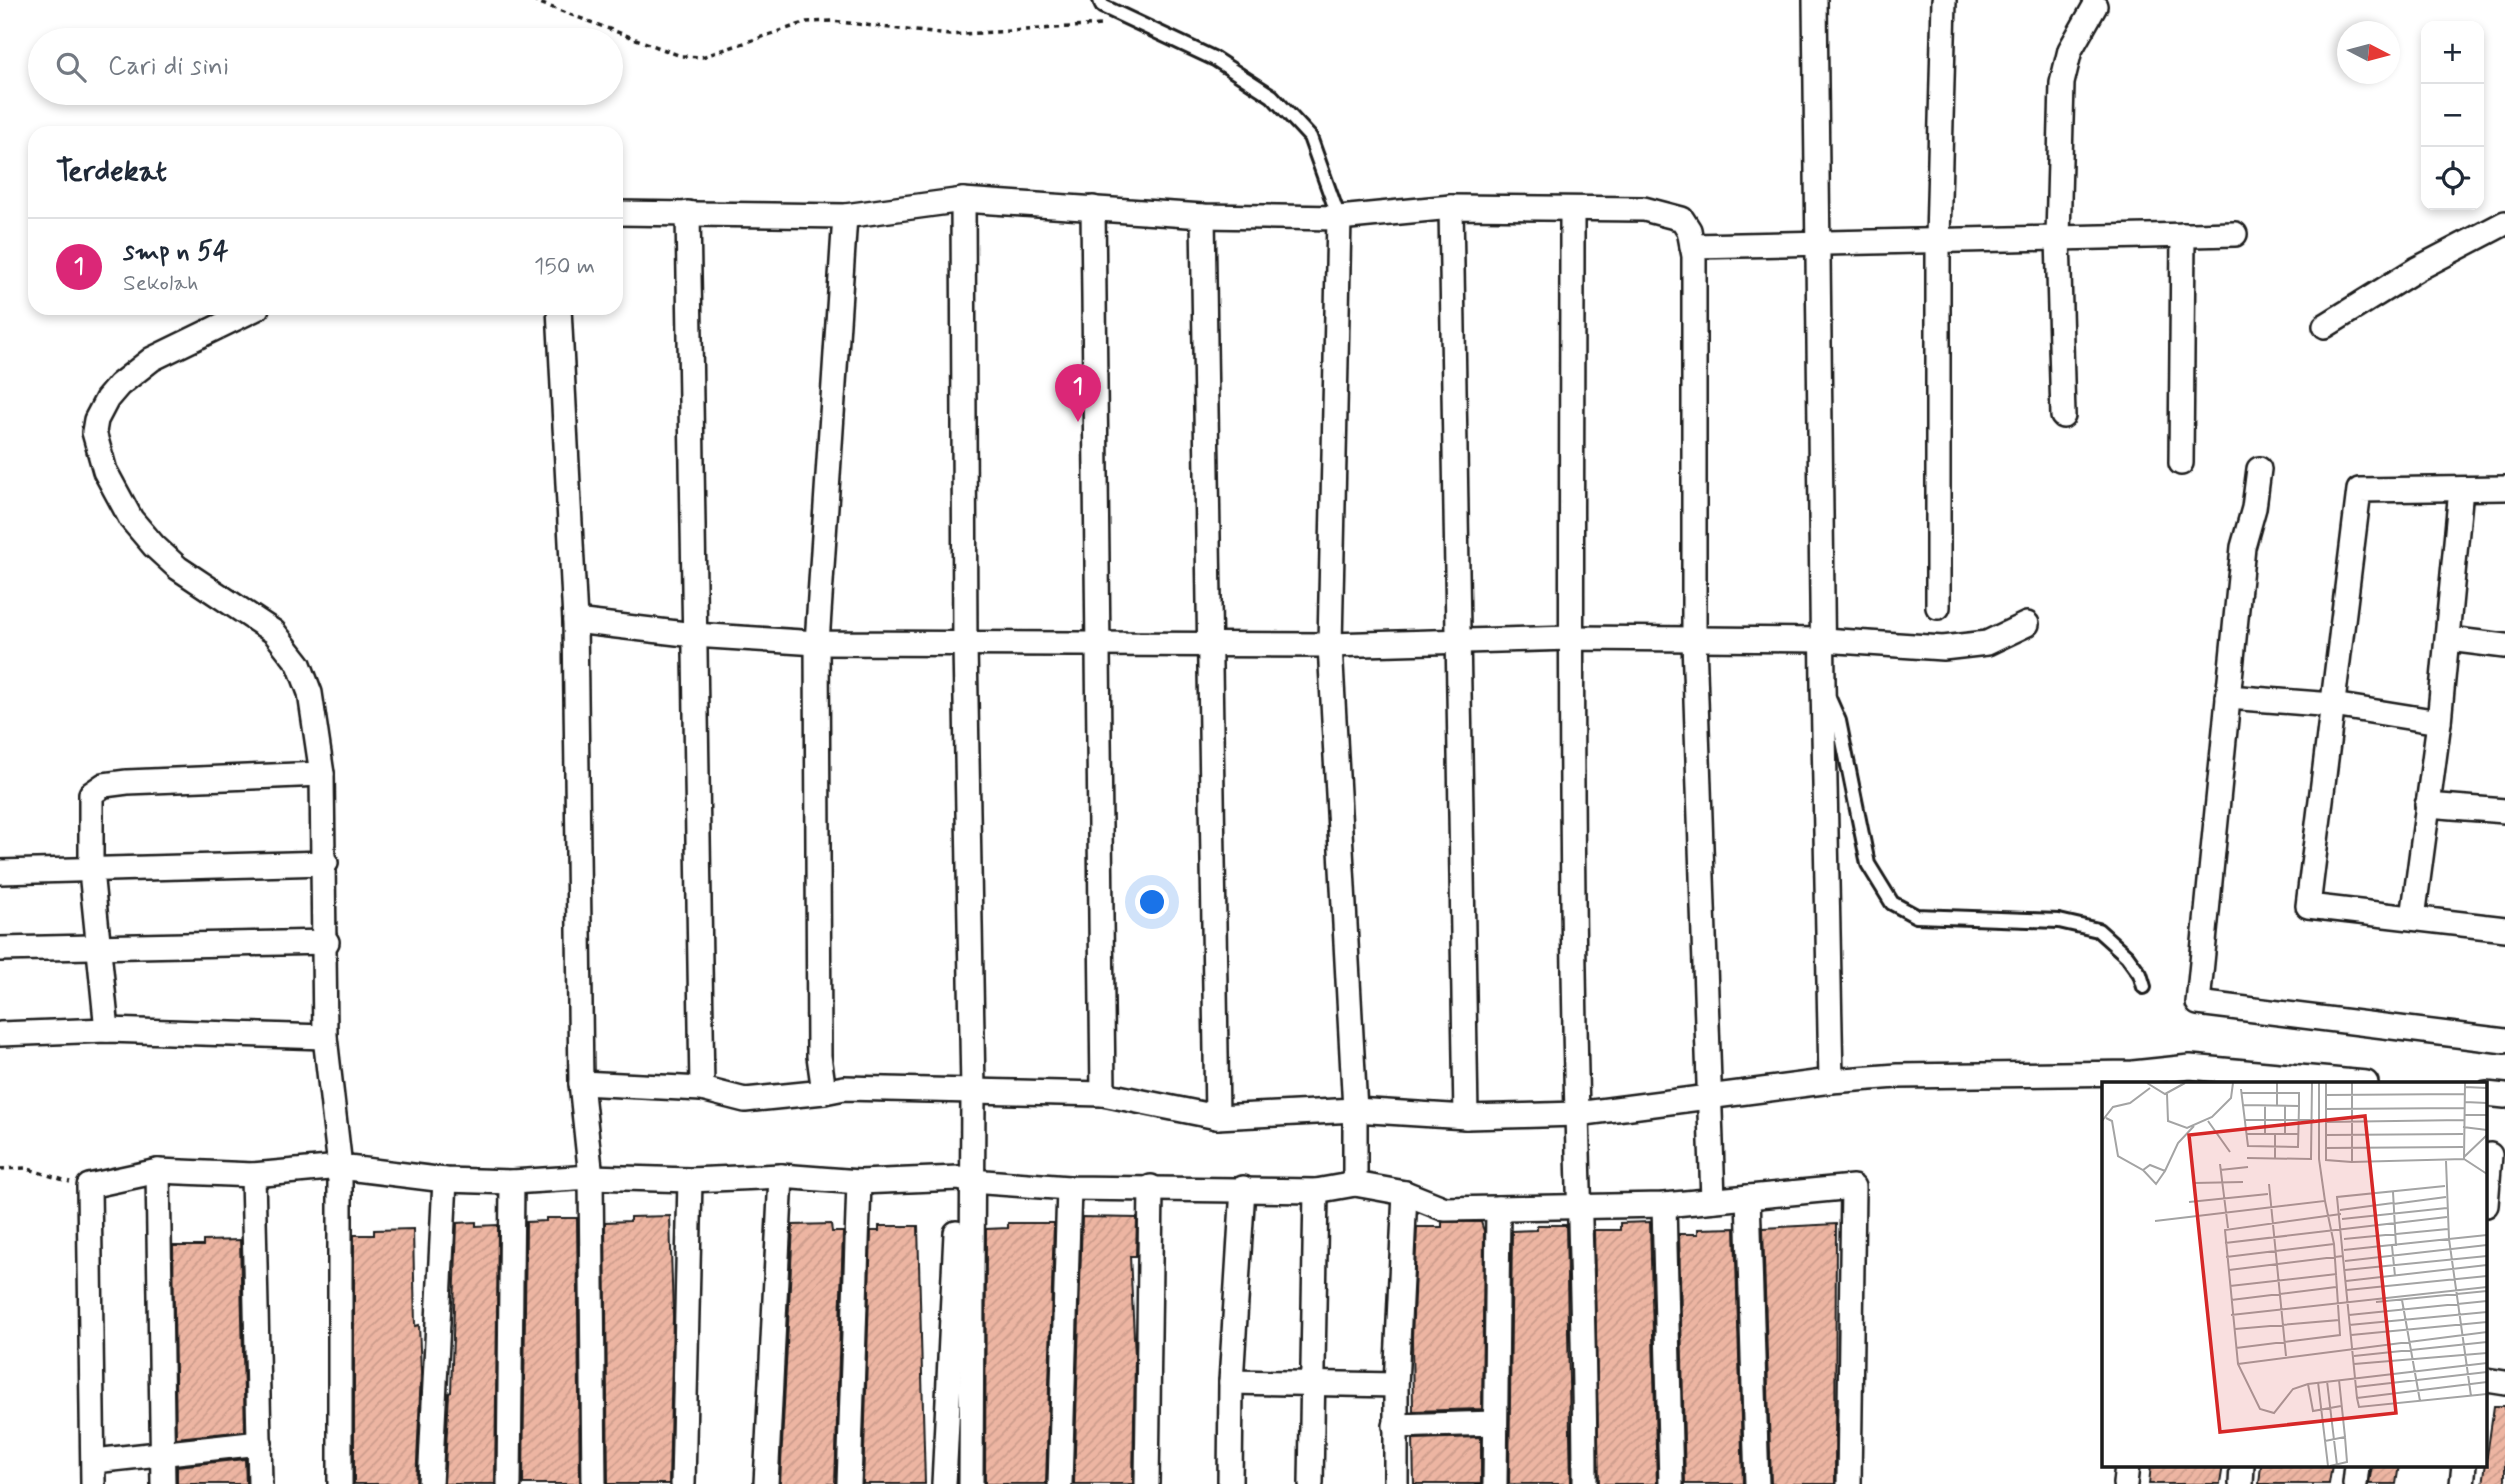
<!DOCTYPE html>
<html lang="id">
<head>
<meta charset="utf-8">
<style>
  :root { --surface:#fff; --page:#f2f2f3; --text:#1f2937; --muted:#747a83; --line:#e0e1e3; --accent:#db2777 }
  body { margin:0; font-family:Mynerve,sans-serif; background:var(--page); color:var(--text) }
  .controls { position:absolute; right:21px; top:21px; display:grid; overflow:hidden; border-radius:14px; box-shadow:0 4px 10px #0003 }
  .controls button { width:63px; height:63px; display:grid; place-items:center; padding:0; border:0; border-bottom:2px solid var(--line); background:var(--surface); color:var(--text); font:35px sans-serif }
  .compass { position:absolute; left:2337px; top:21px; width:63px; height:63px; border-radius:50%; background:var(--surface); box-shadow:0 4px 10px #0003; rotate:96deg }
  .you { position:absolute; left:1153px; top:903px; width:24px; height:24px; margin:-18px; border:5px solid #fff; border-radius:50%; background:#1a73e8; box-shadow:0 0 0 10px #1a73e833 }
  .badge { display:grid; place-items:center; width:46px; height:46px; border-radius:50%; background:var(--accent); color:#fff; font-size:23px; font-weight:700 }
  .pin { position:absolute; translate:-50% -58px; filter:drop-shadow(0 2px 4px #0008) }
  .pin::after { content:''; position:absolute; top:37px; width:24px; height:21px; background:inherit; clip-path:polygon(0 0,100% 0,50% 100%) }
  .list { margin:0; padding:0; list-style:none }
  h2 { display:flex; justify-content:space-between; align-items:center; height:91px; margin:0; padding:0 28px; font-size:30px }
  h2 small { font-size:23px; font-weight:400; color:var(--muted) }
  .list li { display:grid; grid-template-columns:46px 1fr auto; gap:21px; align-items:center; box-sizing:border-box; height:98px; padding:0 28px; border-top:2px solid var(--line) }
  .list b { display:block; font-size:26px; white-space:nowrap }
  .list p { margin:0; font-size:23px; white-space:nowrap; color:var(--muted) }
  .list em { font-size:23px; font-style:normal; color:var(--muted) }
  .icon { flex:none; width:38px; height:38px; fill:none; stroke:currentColor; stroke-width:2; stroke-linecap:round; stroke-linejoin:round }
  .map { position:relative; flex:none; width:2505px; height:1484px; overflow:hidden }
  .search { position:absolute; background:var(--surface); box-shadow:0 4px 10px #0003; left:28px; top:28px; width:595px; height:77px; display:flex; align-items:center; gap:18px; box-sizing:border-box; padding:0 24px; border-radius:38px; color:var(--muted); font-size:26px }
  .panel { position:absolute; background:var(--surface); box-shadow:0 4px 10px #0003; left:28px; top:126px; width:595px; height:189px; border-radius:21px }
  .map>svg:first-child { display:block }
  .building { fill:url(#building-hatch); stroke:#1c1c1c; stroke-width:2 }
  .lines { fill:none; stroke-linecap:round; stroke-linejoin:round }
  .lane-casing { stroke:#1c1c1c; stroke-width:18 }
  .street-casing { stroke:#1c1c1c; stroke-width:28 }
  .path { stroke:#1c1c1c; stroke-width:3.5; stroke-dasharray:5 5; stroke-linecap:butt }
  .lane { stroke:#fff; stroke-width:12 }
  .street { stroke:#fff; stroke-width:23 }
  .inset-road { fill:none; stroke:#a4a4a4; stroke-width:2 }
  .view { fill:#d62828; fill-opacity:0.15; stroke:#d62828; stroke-width:3.5 }
  .inset-edge { fill:none; stroke:#1c1c1c; stroke-width:3.5 }
</style>
</head>
<body>
<div class="map">
<svg width="2505" height="1484" viewBox="0 0 2505 1484">
  <defs>
    <pattern id="building-hatch" width="6" height="6" patternUnits="userSpaceOnUse" patternTransform="scale(1.75)"><rect width="6" height="6" fill="#edb5a2"/><path d="M-1 1l2-2M0 6l6-6M5 7l2-2" fill="none" stroke="#cb9b8b"/></pattern>
  </defs>
  <rect width="100%" height="100%" fill="#fff"/>
  <filter id="ink" filterUnits="userSpaceOnUse"><feTurbulence type="fractalNoise" baseFrequency=".0143" numOctaves="2"/><feDisplacementMap in="SourceGraphic" scale="14" xChannelSelector="R" yChannelSelector="G"/><feConvolveMatrix kernelMatrix="1 2 1 2 8 2 1 2 1" color-interpolation-filters="sRGB"/></filter>
  <g filter="url(#ink)">
    <g class="building">
      <path d="M670 1216 673 1316 669 1484H608L605 1222 630 1221V1217Z"/>
      <path d="M1082 1217 1137 1218 1136 1256H1130L1135 1356 1133 1484H1074Z"/>
      <path d="M546 1218H577L580 1484H523L526 1222 546 1221Z"/>
      <path d="M476 1222V1226L498 1225 495 1484H444L449 1393 451 1392 457 1223Z"/>
      <path d="M1442 1222H1481L1484 1231 1482 1409 1413 1411 1412 1338 1417 1227H1442Z"/>
      <path d="M1650 1222 1657 1484H1599L1594 1230H1620V1223Z"/>
      <path d="M1008 1223H1054L1046 1484H985L986 1229 1008 1228Z"/>
      <path d="M831 1224 832 1232H843L835 1484H780L793 1225Z"/>
      <path d="M1836 1224 1835 1484H1771L1763 1228Z"/>
      <path d="M1537 1225H1566L1571 1484H1509L1512 1231 1537 1230Z"/>
      <path d="M879 1226H918L925 1484H863L871 1231H879Z"/>
      <path d="M1735 1228 1743 1484H1685L1679 1234H1698V1229Z"/>
      <path d="M413 1229 415 1326 419 1325 421 1373 416 1484H354V1235H374V1230Z"/>
      <path d="M240 1240 245 1431 176 1438 173 1246H203V1241Z"/>
      <path d="M2494 1406H2505V1484H2483Z"/>
      <path d="M1481 1437V1484H1414L1413 1439Z"/>
      <path d="M245 1459 246 1484H177V1466Z"/>
      <path d="M2151 1465H2223L2220 1484H2149Z"/>
      <path d="M2261 1465H2332L2329 1484H2259Z"/>
      <path d="M2372 1465H2399L2396 1484H2369Z"/>
    </g>
    <g class="lines">
      <g class="lane-casing">
        <g id="lane">
          <path d="M1100 0 1102 6 1215 59 1272 96 1310 137 1339 218"/>
          <path d="M1828 696 1839 721 1868 864 1892 903 1916 916 2059 921 2098 930 2127 956 2140 974 2144 987"/>
        </g>
      </g>
      <g class="street-casing">
        <g id="street">
          <path d="M1815 0 1823 684 1831 1081 1897 1076 2133 1073 2190 1067 2366 1083"/>
          <path d="M963 200 965 645 973 1091 971 1484"/>
          <path d="M1451 207 1466 1117"/>
          <path d="M1093 208 1103 1094"/>
          <path d="M1572 209C1572 510 1569 812 1577 1113 1580 1236 1585 1360 1585 1484"/>
          <path d="M616 213 845 216 963 200 1203 216 1339 218 1451 207 1644 209 1682 219 1689 230 1694 256V641L1713 1200"/>
          <path d="M688 213 702 1089 745 1100 824 1092"/>
          <path d="M845 216 817 643 819 1056 824 1092 844 1088 1103 1094 1217 1117 1355 1110 1466 1117 1577 1114 1831 1081"/>
          <path d="M1203 216 1217 1117"/>
          <path d="M1339 218 1330 645 1355 1110V1184"/>
          <path d="M1692 246 2235 234"/>
          <path d="M257 308 152 359 119 385 107 399 96 420 94 432 105 471 131 519 154 546 178 568 274 632 299 664 310 693 322 774 325 1037 340 1167V1484"/>
          <path d="M559 308 575 621 581 1083 591 1177 594 1484"/>
          <path d="M2325 326 2417 269 2505 223"/>
          <path d="M2063 416 2058 237 2062 83 2070 50 2095 6"/>
          <path d="M2181 463 2183 235"/>
          <path d="M2259 469 2254 508 2243 547 2198 1003 2505 1041"/>
          <path d="M2505 488 2359 490 2308 906 2505 929"/>
          <path d="M1938 607V239L1944 0"/>
          <path d="M575 621 694 635 817 643 1330 645 1572 638 1823 640 1943 648 1987 643 2027 624"/>
          <path d="M2449 639 2505 646"/>
          <path d="M2228 697 2333 705 2439 722 2413 918"/>
          <path d="M2439 722 2461 489"/>
          <path d="M2427 805 2505 811"/>
          <path d="M0 872 326 863"/>
          <path d="M0 949 327 942"/>
          <path d="M107 1030 91 871V794L104 785 127 782 322 774"/>
          <path d="M0 1034 107 1030 325 1037"/>
          <path d="M581 1083 702 1089"/>
          <path d="M2486 1094 2505 1096"/>
          <path d="M158 1171 163 1484"/>
          <path d="M253 1175 260 1484"/>
          <path d="M1748 1197 1757 1484"/>
          <path d="M1664 1205 1671 1484"/>
          <path d="M2486 1205 2490 1155"/>
          <path d="M2486 1380 2505 1383"/>
          <path d="M1231 1382 1396 1385"/>
          <path d="M1395 1426 1495 1423"/>
          <path d="M94 1461 260 1443"/>
          <path d="M93 1484 89 1186 158 1171 253 1175 340 1167 445 1180 512 1182 591 1177 690 1180 781 1176 859 1182 959 1178 971 1181 1069 1188 1316 1191 1355 1184 1405 1193 1445 1209 1664 1205 1853 1187 1849 1484"/>
          <path d="M430 1484 445 1180"/>
          <path d="M509 1484 512 1182"/>
          <path d="M683 1484 690 1180"/>
          <path d="M766 1484 781 1176"/>
          <path d="M849 1484 859 1182"/>
          <path d="M944 1484 956 1233"/>
          <path d="M1060 1484 1069 1188"/>
          <path d="M1147 1484 1151 1187"/>
          <path d="M1230 1484 1231 1382 1243 1188"/>
          <path d="M1311 1484 1316 1191"/>
          <path d="M1396 1484V1385L1405 1193"/>
          <path d="M1495 1484 1498 1208"/>
          <path d="M2125 1484 2127 1465"/>
          <path d="M2241 1484 2242 1465"/>
          <path d="M2355 1484 2357 1465"/>
          <path d="M2462 1484 2464 1465"/>
        </g>
      </g>
      <g class="path">
        <path d="M532 0 681 56 702 57 807 22 832 21 949 35 1101 25"/>
        <path d="M0 1169 25 1168 70 1182"/>
      </g>
      <use href="#lane" class="lane"/>
      <use href="#street" class="street"/>
    </g>
  </g>
  <g transform="translate(2102 1082)">
    <rect width="385" height="385" fill="#fff"/>
    <path class="inset-road" d="M45 1 63 12 83 1M175 1V23M224 1V53L361 52M250 1V80L362 77 385 92M363 5 385 6M139 7 146 64 196 65 197 24 141 23M139 11H197V24M65 12 66 39 85 46 110 35 129 16 131 1M224 13 363 12M363 20 385 21M183 24V52M224 27 362 26M362 33H385M4 36 10 39 16 74 41 88 48 83 63 89 76 61 92 44M143 38H212M0 39 11 25 28 21 48 6M106 39 128 70M224 40 362 38M361 45 385 48M163 51V23M145 52H173M224 53V78L250 80M223 66 361 65M362 75 385 53M145 76 209 77 210 1M173 77V52H197M362 77 363 1M344 79 347 157 369 314M118 82 126 146M41 88 54 102 63 89M118 88 146 85M92 101 141 100M167 102 184 274M343 104 235 115 255 316 257 325 385 312M291 110 294 164M87 120 166 112M291 122 344 115M0 124V174M238 128 291 121M239 132 123 148 136 282 158 327 172 331 191 307 206 302 385 281M240 137 345 126M53 139 223 119 217 77V1M242 157 346 147M123 161 345 135M290 164 293 194M242 168 385 153M124 175 232 162M243 179 385 163M127 188 241 174M243 188 385 174M244 199 385 183M128 204 235 192M245 208 385 194M129 218 234 205M300 218 318 319M274 220 385 209M129 233 385 205M247 233 385 219M247 243 385 230M133 247 237 238 232 162 223 119M249 253 385 240M134 266 238 253 237 238M252 274 385 260M136 282 385 250M252 282 385 271M225 299 235 383M216 300 226 384M206 302 211 329 239 324M254 305 385 290M255 316 385 300M223 359 243 355 237 298M228 384 245 380 243 355"/>
    <path class="view" d="M263 34 294 331 118 350 87 53Z"/>
    <rect width="385" height="385" class="inset-edge"/>
  </g>
</svg>
<div class="controls">
<button>+</button>
<button>−</button>
<button><svg class="icon" aria-label="locate" viewBox="0 0 24 24"><circle cx="12" cy="12" r="6"/><path d="M12 2v4M12 18v4M2 12h4M18 12h4"/></svg></button>
</div>
<svg class="compass" viewBox="-18 -18 36 36"><path d="M0-13l5 13h-10z" fill="#e53935"/><path d="M0 13l5-13h-10z" fill="#747a83"/></svg>
<div class="you"></div>
<div class="pin badge" style="left:1078px;top:422px">1</div>
<div class="search"><svg class="icon" aria-label="search" viewBox="0 0 24 24"><circle cx="10" cy="10" r="6"/><path d="M15 15l6 6"/></svg>Cari di sini</div>
<section class="panel">
<h2>Terdekat<small></small></h2>
<ul class="list">
<li><span class="badge">1</span><div><b>smp n 54</b><p>Sekolah</p></div><em>150 m</em></li>
</ul>
</section>
</div>
</body>
</html>
